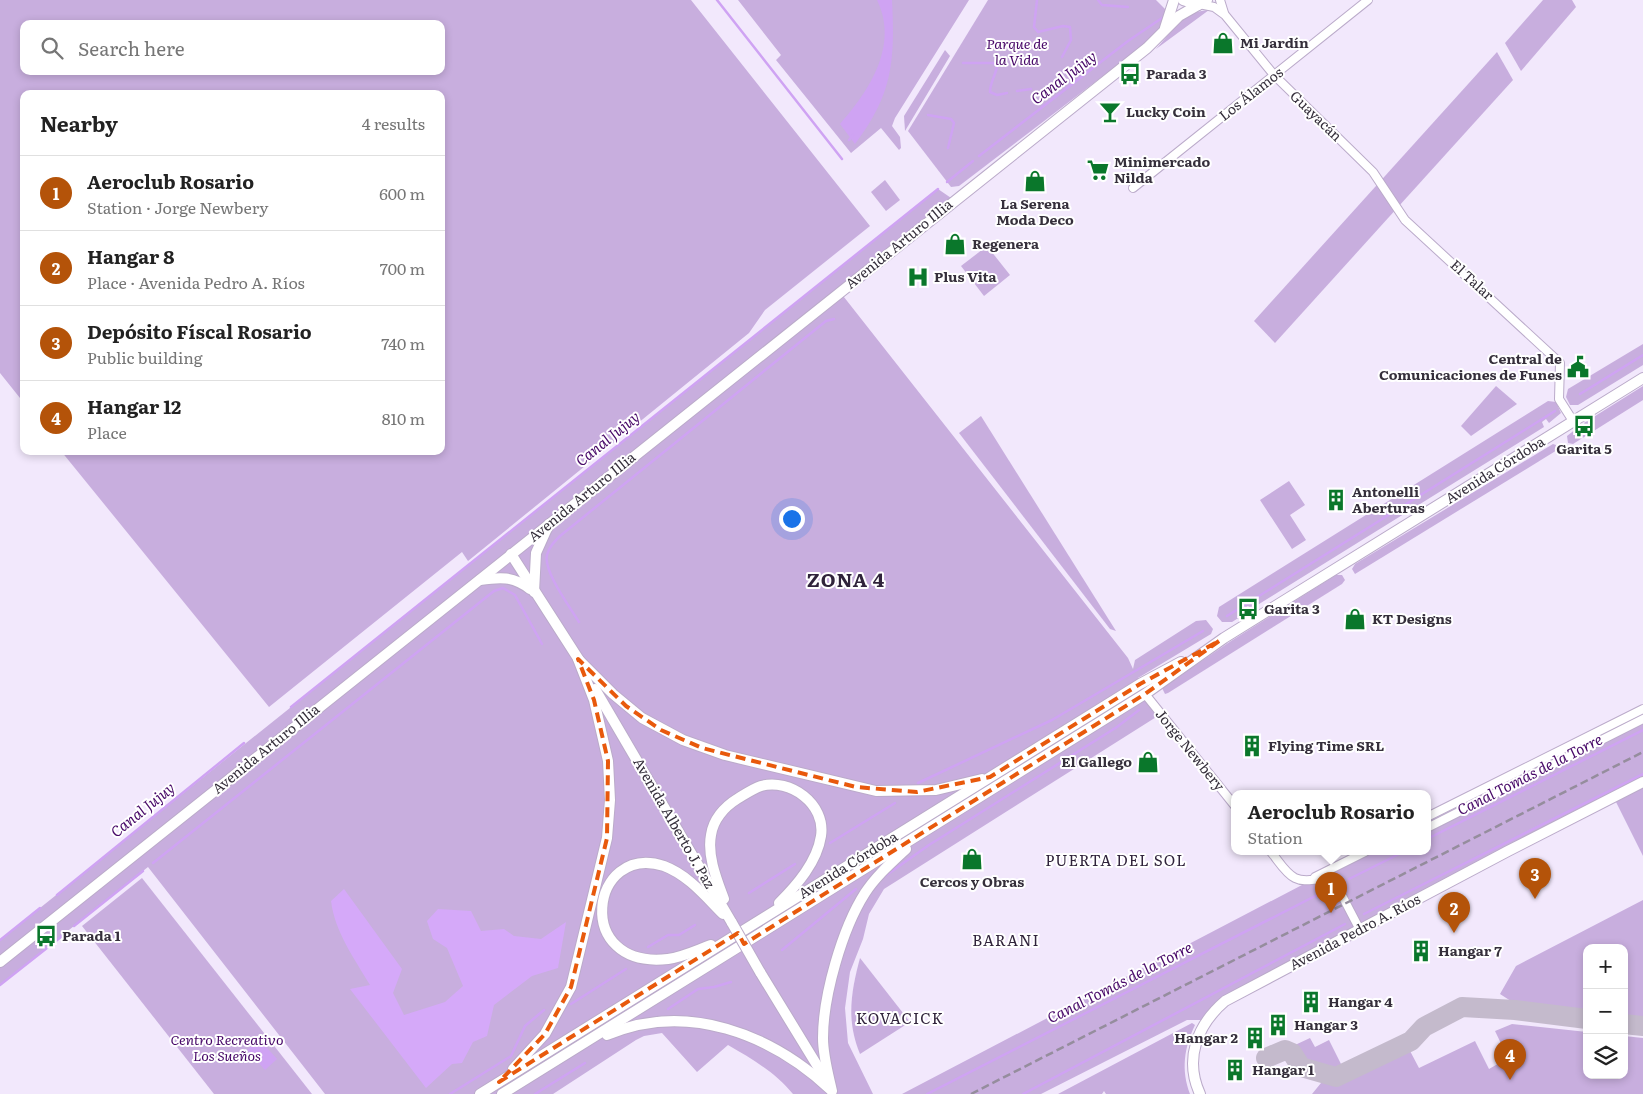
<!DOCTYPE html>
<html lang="en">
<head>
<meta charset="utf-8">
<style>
  :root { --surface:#fff; --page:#f6f6f6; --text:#222; --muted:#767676; --line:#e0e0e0; --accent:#b45309 }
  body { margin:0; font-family:Literata,serif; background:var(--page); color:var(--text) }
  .controls { position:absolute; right:15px; bottom:15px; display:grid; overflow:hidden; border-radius:10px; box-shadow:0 2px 8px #0003 }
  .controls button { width:45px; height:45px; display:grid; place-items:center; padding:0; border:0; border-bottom:1px solid var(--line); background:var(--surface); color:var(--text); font:25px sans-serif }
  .you { position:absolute; left:791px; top:518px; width:18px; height:18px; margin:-12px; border:4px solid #fff; border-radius:50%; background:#1a73e8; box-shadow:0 0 0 8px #1a73e833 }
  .badge { display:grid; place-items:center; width:32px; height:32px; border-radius:50%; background:var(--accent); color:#fff; font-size:16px; font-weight:700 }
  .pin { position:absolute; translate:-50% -41px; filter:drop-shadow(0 1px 2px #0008) }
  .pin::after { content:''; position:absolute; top:26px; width:18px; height:15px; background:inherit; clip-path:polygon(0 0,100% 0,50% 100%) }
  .popup { position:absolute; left:1231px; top:790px; width:200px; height:65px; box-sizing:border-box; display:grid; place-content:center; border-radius:10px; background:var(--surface); filter:drop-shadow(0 1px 4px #0005); font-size:16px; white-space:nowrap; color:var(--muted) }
  .popup b { font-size:19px; color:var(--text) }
  .popup::after { content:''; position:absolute; left:50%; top:100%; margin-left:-10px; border:10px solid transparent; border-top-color:var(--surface) }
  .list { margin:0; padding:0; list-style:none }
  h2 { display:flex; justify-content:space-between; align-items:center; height:65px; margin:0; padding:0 20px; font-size:21px }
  h2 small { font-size:16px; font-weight:400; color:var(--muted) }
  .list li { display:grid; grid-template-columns:32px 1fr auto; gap:15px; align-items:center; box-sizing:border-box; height:75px; padding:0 20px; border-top:1px solid var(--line) }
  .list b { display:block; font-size:19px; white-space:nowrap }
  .list p { margin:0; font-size:16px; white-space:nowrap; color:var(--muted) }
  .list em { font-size:16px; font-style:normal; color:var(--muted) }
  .icon { flex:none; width:28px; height:28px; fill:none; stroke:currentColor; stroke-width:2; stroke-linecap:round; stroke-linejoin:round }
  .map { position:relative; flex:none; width:1643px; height:1094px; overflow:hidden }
  .search { position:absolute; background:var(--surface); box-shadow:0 2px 8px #0003; left:20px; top:20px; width:425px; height:55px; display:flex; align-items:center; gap:12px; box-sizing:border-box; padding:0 18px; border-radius:10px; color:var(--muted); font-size:19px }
  .panel { position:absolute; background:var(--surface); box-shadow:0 2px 8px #0003; left:20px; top:90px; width:425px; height:365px; border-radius:10px }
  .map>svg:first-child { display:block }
  .green { fill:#c8aede; fill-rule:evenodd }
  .forest { fill:#d5a9f9 }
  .water { fill:#cfa3f3 }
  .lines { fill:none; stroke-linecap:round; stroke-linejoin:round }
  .stream { stroke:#cfa3f3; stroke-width:2.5 }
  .taxiway { stroke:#c4bacc; stroke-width:20 }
  .minor-casing { stroke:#bbabca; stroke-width:10 }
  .major-casing { stroke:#bbabca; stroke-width:12 }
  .minor { stroke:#fff; stroke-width:8 }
  .major { stroke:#fff; stroke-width:10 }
  .rail { stroke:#958d9d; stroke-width:2.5; stroke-dasharray:8 4; stroke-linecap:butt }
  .major-bridge-casing { stroke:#bbabca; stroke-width:12; stroke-linecap:butt }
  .major-bridge { stroke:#fff; stroke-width:10 }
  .marked { fill:none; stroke:#e8590c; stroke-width:4; stroke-dasharray:10 6; stroke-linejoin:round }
  .labels { text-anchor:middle; stroke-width:4; stroke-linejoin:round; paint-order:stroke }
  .poi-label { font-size:14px; font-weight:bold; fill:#352f3b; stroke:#fff; text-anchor:start }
  .park-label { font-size:14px; font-style:italic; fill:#460667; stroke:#fff }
  .street-label { font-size:14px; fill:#352f3b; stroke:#fff }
  .water-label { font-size:15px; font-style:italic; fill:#470868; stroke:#fff }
  .neighbourhood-label { font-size:15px; letter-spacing:1px; fill:#30233b; stroke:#fff }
  .district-label { font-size:19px; font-weight:bold; letter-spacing:1px; fill:#30233b; stroke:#fff }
</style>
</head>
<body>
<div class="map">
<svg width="1643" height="1094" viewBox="0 0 1643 1094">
  <rect width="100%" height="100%" fill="#f2e8fc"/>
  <g class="green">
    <path d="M0 0H691L870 226 765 310 749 333 468 561 462 552 269 707 61 451H441V94H24V403L0 373ZM24 24H441V71H24Z"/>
    <path d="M738 0H969L895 118 892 126 900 137 901 148 899 150 881 128 851 153 776 60 781 55Z"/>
    <path d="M988 0H1156L1168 12 1163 24 1150 40 959 186 951 187 908 131Z"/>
    <path d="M1543 0H1572L1576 7 1521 71 1505 43Z"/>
    <path d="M1209 10 1156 49C1171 33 1184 11 1209 10Z"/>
    <path d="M945 50 950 56 905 131 904 116Z"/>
    <path d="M1497 52 1513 80 1275 343 1254 321Z"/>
    <path d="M885 180 900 200 886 211 871 192Z"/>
    <path d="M938 189 954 200 840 292 1128 658 1133 669 1135 660 1196 621 1206 620 1213 629 1211 634 1138 678 1145 694 1161 714 884 889 869 914 863 939 850 972 845 1008 848 1043 873 1094H793C775 1072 752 1059 728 1045L697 1072 662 1033 644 1036 636 1040 553 1094H325L148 867 0 985V940Z"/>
    <path d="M987 246 1010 275 984 296 961 266Z"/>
    <path d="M1643 344V365L1578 405H1570L1566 397 1568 389Z"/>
    <path d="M1496 386 1517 404 1471 436 1461 426Z"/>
    <path d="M1643 386V400L1573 444 1568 443 1567 436 1581 425 1584 429 1587 427 1584 423Z"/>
    <path d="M1548 401 1556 402 1561 413 1549 423 1546 419 1542 422 1544 427 1251 609 1248 606 1245 608 1248 612 1232 622H1222L1217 616 1219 607Z"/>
    <path d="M981 416 1116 631 1110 629 959 433Z"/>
    <path d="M1553 444 1556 445 1558 449 1554 452 1355 574 1352 569 1355 564Z"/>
    <path d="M1289 481 1305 505 1290 515 1306 540 1292 549 1260 500Z"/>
    <path d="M1336 575H1342L1345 580 1342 584 1168 693 1165 694 1162 688 1231 641Z"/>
    <path d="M1643 719V782L1239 993 1205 1020H1187L1041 1094H902L1365 852H1427V828Z"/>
    <path d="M1643 787V856L1615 800Z"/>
    <path d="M142 878 312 1094H214L82 926Z"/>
    <path d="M1643 900V1019L1624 1017V948H1587V1013L1517 1005 1500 994 1516 966Z"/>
    <path d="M860 958 910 1022 860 1054C846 1020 851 992 860 958Z"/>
    <path d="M1192 1023 1195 1025C1184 1048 1181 1070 1190 1094H1106L1104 1091 1102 1094H1058Z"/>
    <path d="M1512 1024 1587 1032V1075H1624V1036L1643 1038V1094H1312L1321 1083H1339L1409 1049 1419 1068 1475 1041 1489 1069 1508 1058 1495 1031Z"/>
    <path d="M1310 1038 1315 1047 1329 1040 1341 1064 1338 1069 1333 1071 1302 1060 1295 1045Z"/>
  </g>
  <path class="forest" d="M344 889 402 969 393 993 404 1015 445 1002 463 986 447 948 433 939 427 921 438 909 471 911 481 931 504 929 514 936 541 939 566 922 558 968 532 976 494 1005 487 1036 473 1042 462 1063 452 1064 426 1088 350 989 370 985C354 958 335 932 331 901Z"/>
  <g class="water">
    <path d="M877 0H892C895 61 893 94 855 144L840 124C870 90 899 45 877 0Z"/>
    <path d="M259 1039 277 1059 265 1070 247 1050Z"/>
  </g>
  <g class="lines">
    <g class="stream">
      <path d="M717 0 842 159"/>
      <path d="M1037 0 1034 27 1038 32 1063 26 1070 27 1071 40 1062 57"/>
      <path d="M1098 0 1102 5 1128 7"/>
      <path d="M963 63H993L997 66C996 75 990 82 990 92L997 95 1007 93"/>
      <path d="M1017 91 1031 89"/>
      <path d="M928 115 951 119 954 123 948 148"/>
      <path d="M849 140 853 135"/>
      <path d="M979 156 1128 41 1162 18"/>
      <path d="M947 182 973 161"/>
      <path d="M1580 394 1643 355"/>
      <path d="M1227 616 1555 411"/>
      <path d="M579 622C570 607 543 571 547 555 549 547 554 542 560 536L826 321 834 319"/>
      <path d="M291 707 938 189"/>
      <path d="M918 783 1052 720 1203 631"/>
      <path d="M1427 839 1643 730"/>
      <path d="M830 843 895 803"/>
      <path d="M153 863 494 591 503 588 515 595 542 644"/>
      <path d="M885 876 929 845 1117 727 1139 710"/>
      <path d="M1349 879 1403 852"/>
      <path d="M749 893 795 864"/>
      <path d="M57 895 244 743"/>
      <path d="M1364 914 1643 774"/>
      <path d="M74 926 143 871"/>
      <path d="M0 940 40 908"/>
      <path d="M648 947 668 935H679L695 925"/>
      <path d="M782 950 856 889"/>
      <path d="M0 985 66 933"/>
      <path d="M571 1004 626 969"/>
      <path d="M668 1009 698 989 714 987 731 982"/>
      <path d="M450 1094 511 1056 525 1026 544 1010"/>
      <path d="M535 1094 585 1063"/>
      <path d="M927 1094 1323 892"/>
      <path d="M1023 1094 1345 924"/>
    </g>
    <g class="taxiway">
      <path d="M1624 1024 1643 1026"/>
      <path d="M1266 1058 1285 1050 1292 1053 1301 1067 1336 1077 1411 1041 1424 1027 1462 1007 1515 1010 1587 1019"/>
    </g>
    <g class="minor-casing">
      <g id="minor">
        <path d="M1220 0 1224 13"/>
        <path d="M1199 4 1214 7 1225 15 1274 75 1373 172 1405 220 1560 363 1559 399 1573 421"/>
        <path d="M1133 188 1368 0"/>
        <path d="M1145 694 1235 806"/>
        <path d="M1427 817 1643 709"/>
        <path d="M1427 828 1643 719"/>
        <path d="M1271 852C1278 860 1285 873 1295 878 1309 885 1323 873 1336 884L1360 930"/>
        <path d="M1315 877 1365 852"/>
      </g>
    </g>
    <g class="major-casing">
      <g id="major">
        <path d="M1183 0 1198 5"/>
        <path d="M1165 28 1174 0"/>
        <path d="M511 554 581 663"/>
        <path d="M480 580C500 577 513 576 530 589"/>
        <path d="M534 592 536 553 549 524"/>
        <path d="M580 661 613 694 642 718 683 740 725 755 876 791 936 790 982 779"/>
        <path d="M595 689 732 923"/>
        <path d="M724 899C717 880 707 856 711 835 713 820 724 807 737 799 744 795 752 789 761 786 790 778 826 804 821 836 817 862 797 885 779 903"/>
        <path d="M711 945C697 950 683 957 668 959 572 970 590 842 664 866 688 875 705 896 723 914"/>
        <path d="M0 962 1147 48 1179 16 1207 0"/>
        <path d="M760 972 826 1080"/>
        <path d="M607 1035C687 1001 771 1034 831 1090"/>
        <path d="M513 1069 545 1034 571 987 607 838 610 800 608 761 594 700 578 659"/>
        <path d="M832 1091C828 1073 823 1056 823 1038 823 996 842 929 865 893 876 876 891 863 906 849"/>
        <path d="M480 1094 1140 684 1181 662"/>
        <path d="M502 1094 1145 694 1224 638 1643 378"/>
        <path d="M1200 1094C1184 1059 1197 1025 1225 1001L1508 851 1643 782"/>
      </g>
    </g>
    <use href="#minor" class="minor"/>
    <use href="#major" class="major"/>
    <path class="rail" d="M971 1094 1643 752"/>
    <g class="major-bridge-casing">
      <path id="major-bridge" d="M732 923 760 972"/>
    </g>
    <use href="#major-bridge" class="major-bridge"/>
  </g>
  <path class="marked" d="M1219 641 1145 694 744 944 738 933 499 1082 545 1034 571 987 607 838 608 761 594 700 578 659 626 706 661 730 702 748 856 787 917 792 990 777 1140 684Z"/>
  <defs>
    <g id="shop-bare" transform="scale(1.725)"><path d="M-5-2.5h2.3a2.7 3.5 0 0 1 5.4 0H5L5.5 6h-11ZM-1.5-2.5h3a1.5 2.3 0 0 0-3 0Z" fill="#0a772b" stroke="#fff" stroke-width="2.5" paint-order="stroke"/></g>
    <g id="bus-bare" transform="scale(1.725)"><path d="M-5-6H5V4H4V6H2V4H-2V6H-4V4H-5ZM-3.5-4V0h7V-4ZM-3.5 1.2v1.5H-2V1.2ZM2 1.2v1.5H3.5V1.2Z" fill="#0a772b" stroke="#fff" stroke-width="2.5" paint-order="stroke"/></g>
    <g id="bar-bare" transform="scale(1.725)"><path d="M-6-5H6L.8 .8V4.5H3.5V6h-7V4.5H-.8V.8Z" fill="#0a772b" stroke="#fff" stroke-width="2.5" paint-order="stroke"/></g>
    <g id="supermarket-bare" transform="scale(1.725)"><path d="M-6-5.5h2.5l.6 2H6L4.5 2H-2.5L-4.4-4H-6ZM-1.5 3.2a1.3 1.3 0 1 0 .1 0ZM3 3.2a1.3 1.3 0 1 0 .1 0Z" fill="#0a772b" stroke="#fff" stroke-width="2.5" paint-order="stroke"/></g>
    <g id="hospital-bare" transform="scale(1.725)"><path d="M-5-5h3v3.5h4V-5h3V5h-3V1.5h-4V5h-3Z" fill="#0a772b" stroke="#fff" stroke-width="2.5" paint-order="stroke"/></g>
    <g id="civic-bare" transform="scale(1.725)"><path d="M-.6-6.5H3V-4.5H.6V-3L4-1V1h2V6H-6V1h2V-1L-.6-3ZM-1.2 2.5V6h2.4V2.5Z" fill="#0a772b" stroke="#fff" stroke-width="2.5" paint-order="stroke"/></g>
    <g id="building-bare" transform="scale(1.725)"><path d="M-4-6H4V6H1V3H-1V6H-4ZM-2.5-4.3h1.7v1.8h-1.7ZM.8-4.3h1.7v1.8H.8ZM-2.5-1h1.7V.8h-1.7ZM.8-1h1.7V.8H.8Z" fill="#0a772b" stroke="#fff" stroke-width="2.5" paint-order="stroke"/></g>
  </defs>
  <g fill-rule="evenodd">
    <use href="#shop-bare" x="1223" y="43"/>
    <use href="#bus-bare" x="1130" y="74"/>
    <use href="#bar-bare" x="1110" y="112"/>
    <use href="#supermarket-bare" x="1098" y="170"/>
    <use href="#shop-bare" x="1035" y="181"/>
    <use href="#shop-bare" x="955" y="244"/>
    <use href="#hospital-bare" x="918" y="277"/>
    <use href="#civic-bare" x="1578" y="367"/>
    <use href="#bus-bare" x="1584" y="426"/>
    <use href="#building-bare" x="1336" y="500"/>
    <use href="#bus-bare" x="1248" y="609"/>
    <use href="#shop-bare" x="1355" y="619"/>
    <use href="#building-bare" x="1252" y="746"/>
    <use href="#shop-bare" x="1148" y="762"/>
    <use href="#shop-bare" x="972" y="859"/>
    <use href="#bus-bare" x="46" y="936"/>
    <use href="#building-bare" x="1421" y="951"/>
    <use href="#building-bare" x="1311" y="1002"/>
    <use href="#building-bare" x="1278" y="1025"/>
    <use href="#building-bare" x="1255" y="1038"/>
    <use href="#building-bare" x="1235" y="1070"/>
  </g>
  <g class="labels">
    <g class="poi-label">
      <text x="1240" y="48">Mi Jardín</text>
      <text x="1146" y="79">Parada 3</text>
      <text x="1126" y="117">Lucky Coin</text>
      <text x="1114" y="167">Minimercado<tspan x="1114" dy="16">Nilda</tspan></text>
      <text x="1035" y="209" text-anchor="middle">La Serena<tspan x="1035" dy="16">Moda Deco</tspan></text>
      <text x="972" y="249">Regenera</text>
      <text x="934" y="282">Plus Vita</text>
      <text x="1562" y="364" text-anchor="end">Central de<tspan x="1562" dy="16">Comunicaciones de Funes</tspan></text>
      <text x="1584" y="454" text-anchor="middle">Garita 5</text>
      <text x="1352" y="497">Antonelli<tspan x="1352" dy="16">Aberturas</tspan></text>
      <text x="1264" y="614">Garita 3</text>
      <text x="1372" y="624">KT Designs</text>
      <text x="1268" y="751">Flying Time SRL</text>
      <text x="1132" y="767" text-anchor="end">El Gallego</text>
      <text x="972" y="887" text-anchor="middle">Cercos y Obras</text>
      <text x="62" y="941">Parada 1</text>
      <text x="1438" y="956">Hangar 7</text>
      <text x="1328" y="1007">Hangar 4</text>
      <text x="1294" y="1030">Hangar 3</text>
      <text x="1238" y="1043" text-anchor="end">Hangar 2</text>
      <text x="1252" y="1075">Hangar 1</text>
    </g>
    <g class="park-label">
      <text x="1017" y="49">Parque de<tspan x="1017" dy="16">la Vida</tspan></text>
      <text x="227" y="1045">Centro Recreativo<tspan x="227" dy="16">Los Sueños</tspan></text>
    </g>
    <g class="street-label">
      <text transform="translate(1251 94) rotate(-38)" y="5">Los Álamos</text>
      <text transform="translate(1316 116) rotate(44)" y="5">Guayacán</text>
      <text transform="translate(899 244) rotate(-39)" y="5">Avenida Arturo Illia</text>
      <text transform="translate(1472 280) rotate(42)" y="5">El Talar</text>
      <text transform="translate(1495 470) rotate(-32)" y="5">Avenida Córdoba</text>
      <text transform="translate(582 497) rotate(-39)" y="5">Avenida Arturo Illia</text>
      <text transform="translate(266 749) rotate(-39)" y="5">Avenida Arturo Illia</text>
      <text transform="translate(1190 750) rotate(51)" y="5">Jorge Newbery</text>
      <text transform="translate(674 823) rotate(60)" y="5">Avenida Alberto J. Paz</text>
      <text transform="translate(848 865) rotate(-32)" y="5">Avenida Córdoba</text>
      <text transform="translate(1355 932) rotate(-28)" y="5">Avenida Pedro A. Ríos</text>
    </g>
    <g class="water-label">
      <text transform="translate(1064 78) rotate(-37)" y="5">Canal Jujuy</text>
      <text transform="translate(608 439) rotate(-39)" y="5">Canal Jujuy</text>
      <text transform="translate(1530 775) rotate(-27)" y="5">Canal Tomás de la Torre</text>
      <text transform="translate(143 810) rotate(-39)" y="5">Canal Jujuy</text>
      <text transform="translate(1120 983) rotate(-27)" y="5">Canal Tomás de la Torre</text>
    </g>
    <g class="neighbourhood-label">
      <text x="1116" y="866">PUERTA DEL SOL</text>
      <text x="1006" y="946">BARANI</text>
      <text x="900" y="1024">KOVACICK</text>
    </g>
    <g class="district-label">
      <text x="846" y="587">ZONA 4</text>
    </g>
  </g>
</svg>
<div class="controls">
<button>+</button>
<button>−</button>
<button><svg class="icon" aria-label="layers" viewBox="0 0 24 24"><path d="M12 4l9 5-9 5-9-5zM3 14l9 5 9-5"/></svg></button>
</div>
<div class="you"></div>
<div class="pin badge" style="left:1331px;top:913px">1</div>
<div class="popup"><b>Aeroclub Rosario</b>Station</div>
<div class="pin badge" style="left:1454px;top:933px">2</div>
<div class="pin badge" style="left:1535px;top:899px">3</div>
<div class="pin badge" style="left:1510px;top:1080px">4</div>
<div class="search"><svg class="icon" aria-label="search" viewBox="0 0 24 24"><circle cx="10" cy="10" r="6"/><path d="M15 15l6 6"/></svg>Search here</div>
<section class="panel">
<h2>Nearby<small>4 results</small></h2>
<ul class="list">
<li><span class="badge">1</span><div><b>Aeroclub Rosario</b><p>Station · Jorge Newbery</p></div><em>600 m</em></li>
<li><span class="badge">2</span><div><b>Hangar 8</b><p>Place · Avenida Pedro A. Ríos</p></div><em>700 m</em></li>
<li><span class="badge">3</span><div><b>Depósito Físcal Rosario</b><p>Public building</p></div><em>740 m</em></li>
<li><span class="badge">4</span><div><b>Hangar 12</b><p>Place</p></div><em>810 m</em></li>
</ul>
</section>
</div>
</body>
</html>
